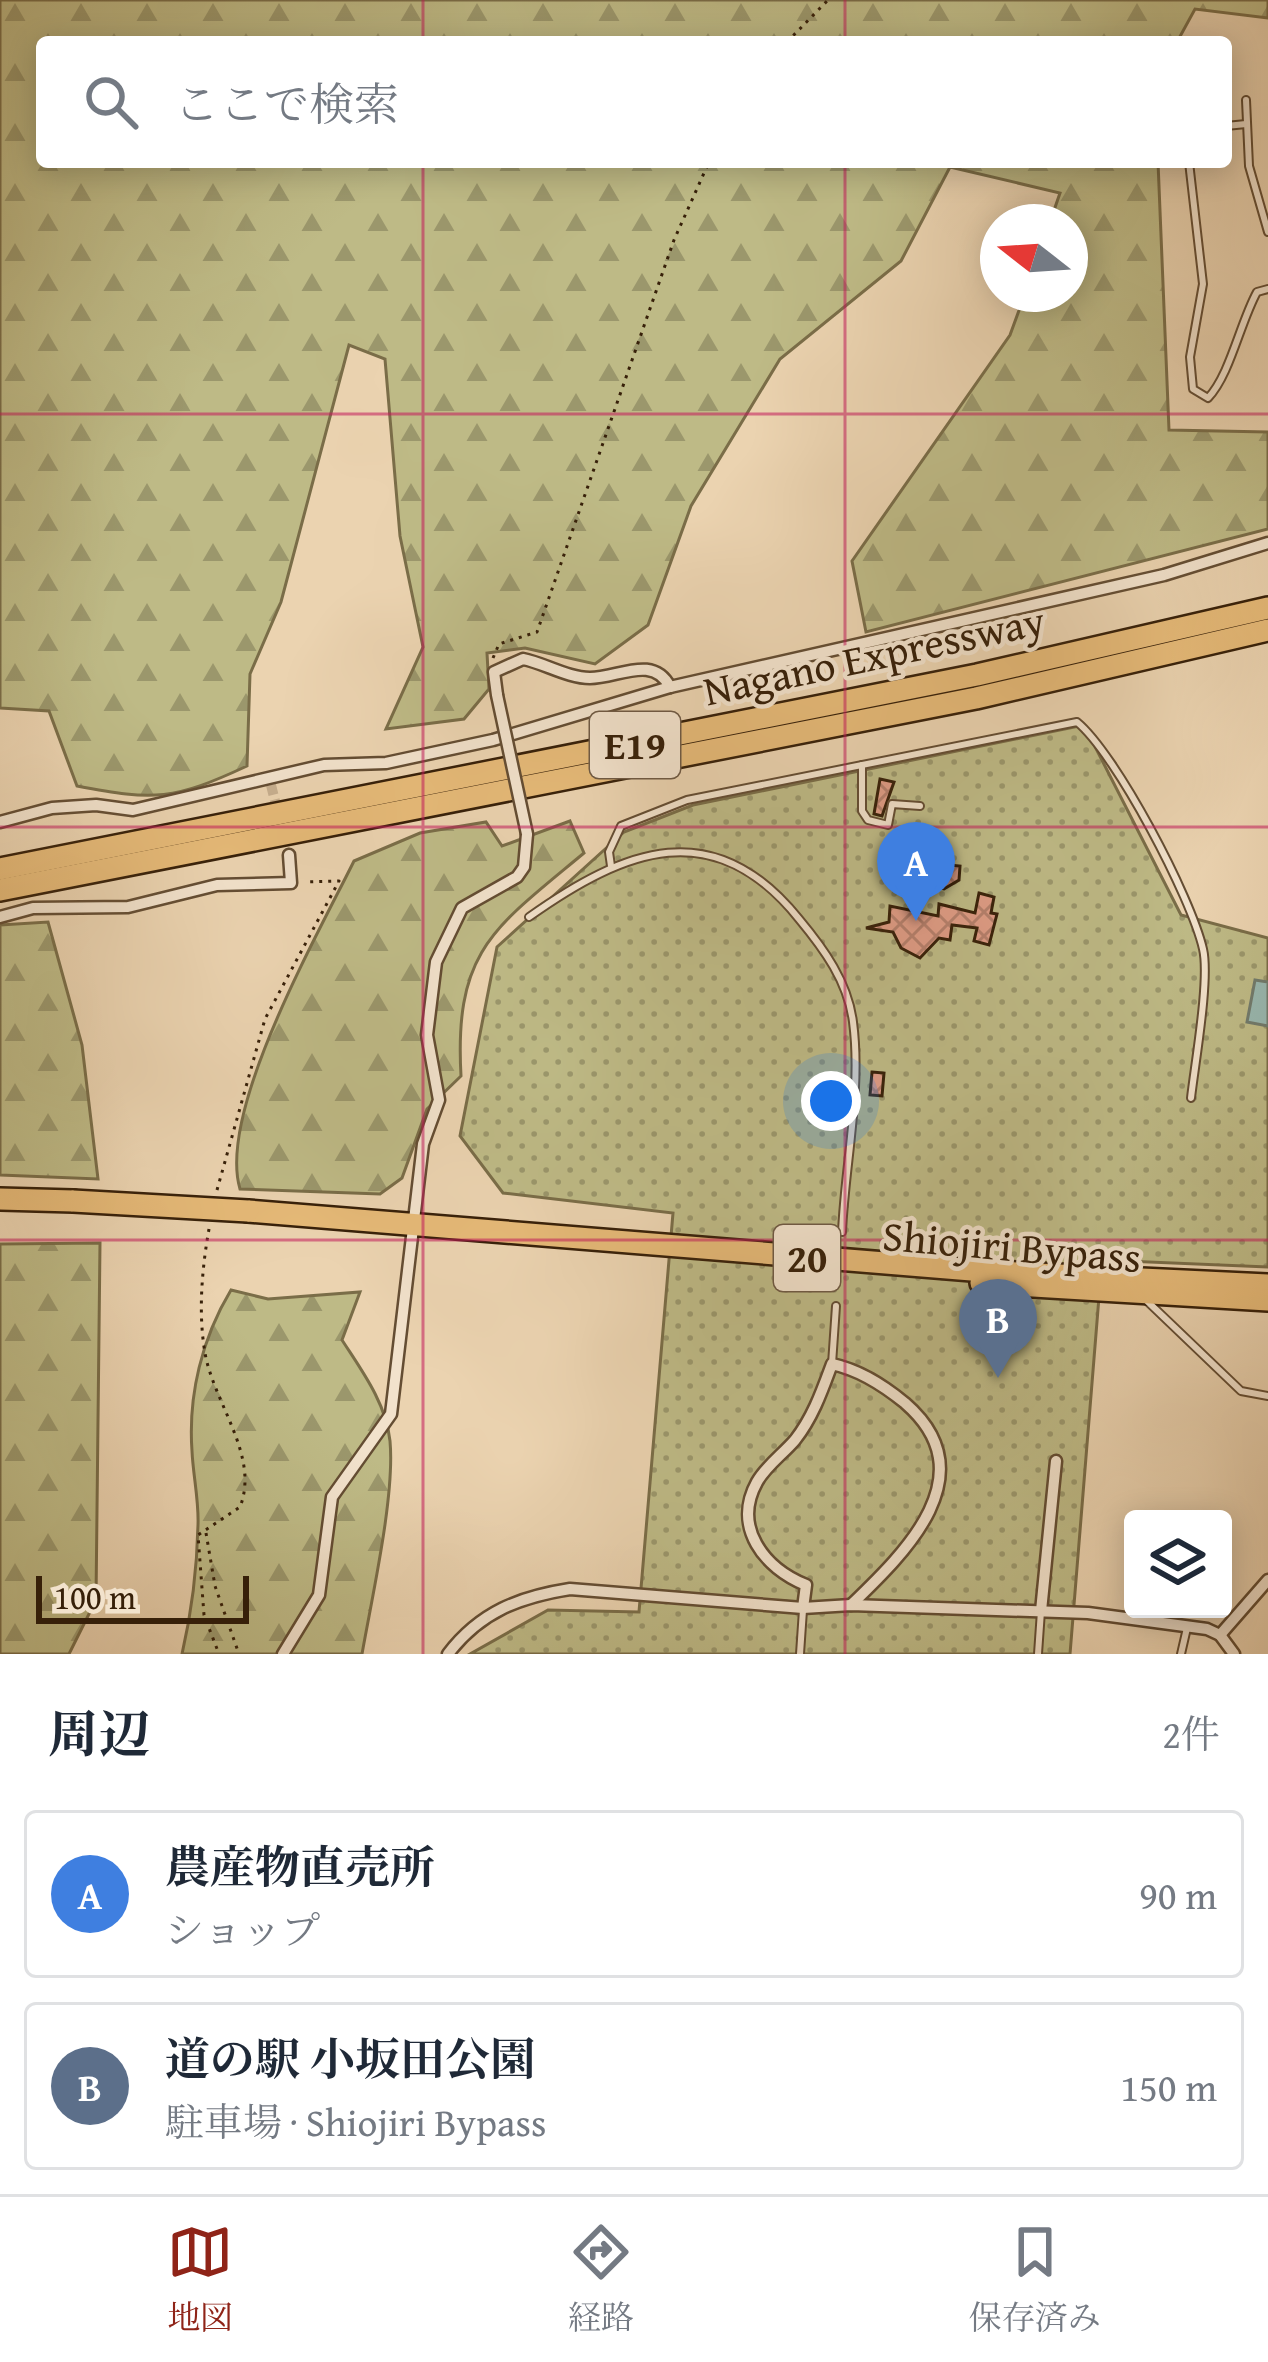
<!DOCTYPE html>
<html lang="ja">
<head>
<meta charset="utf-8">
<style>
  :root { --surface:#fff; --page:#f6f6f7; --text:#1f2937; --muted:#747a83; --line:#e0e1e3; --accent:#8f2418 }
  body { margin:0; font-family:"Gentium Book Plus","Noto Serif JP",serif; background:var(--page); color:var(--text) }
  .controls { position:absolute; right:36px; bottom:36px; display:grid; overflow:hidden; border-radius:12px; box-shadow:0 6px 30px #0003 }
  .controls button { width:108px; height:108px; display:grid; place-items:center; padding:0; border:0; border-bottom:3px solid var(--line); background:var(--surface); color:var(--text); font:60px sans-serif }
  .compass { position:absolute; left:980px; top:204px; width:108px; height:108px; border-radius:50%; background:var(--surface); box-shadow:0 6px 30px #0003; rotate:287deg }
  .scale { position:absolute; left:36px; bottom:30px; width:213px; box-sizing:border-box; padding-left:12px; border:6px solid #372009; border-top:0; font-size:33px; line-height:42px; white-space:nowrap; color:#372009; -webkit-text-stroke:9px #f2e2cc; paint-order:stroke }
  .you { position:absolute; left:831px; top:1101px; width:42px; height:42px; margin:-30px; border:9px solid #fff; border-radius:50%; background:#1a73e8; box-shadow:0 0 0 18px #1a73e833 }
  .badge { display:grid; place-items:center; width:78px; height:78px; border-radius:50%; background:var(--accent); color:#fff; font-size:39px; font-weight:700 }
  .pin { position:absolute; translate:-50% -99px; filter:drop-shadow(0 3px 6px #0008) }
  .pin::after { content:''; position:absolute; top:63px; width:42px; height:36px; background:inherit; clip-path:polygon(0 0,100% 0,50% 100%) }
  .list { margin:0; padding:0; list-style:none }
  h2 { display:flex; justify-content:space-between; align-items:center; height:156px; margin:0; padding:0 48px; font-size:51px }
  h2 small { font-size:39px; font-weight:400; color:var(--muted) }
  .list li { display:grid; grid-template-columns:78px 1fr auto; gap:36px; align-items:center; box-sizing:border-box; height:168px; margin:0 24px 24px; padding:0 24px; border:3px solid var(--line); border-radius:12px }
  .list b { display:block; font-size:45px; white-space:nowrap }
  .list p { margin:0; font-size:39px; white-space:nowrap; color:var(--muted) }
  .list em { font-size:39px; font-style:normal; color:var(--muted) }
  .icon { flex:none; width:66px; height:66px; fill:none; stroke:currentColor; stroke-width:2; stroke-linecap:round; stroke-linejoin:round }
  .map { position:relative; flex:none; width:1268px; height:1654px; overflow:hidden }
  .search { position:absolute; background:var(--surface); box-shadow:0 6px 30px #0003; left:36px; right:36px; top:36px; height:132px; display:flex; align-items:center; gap:30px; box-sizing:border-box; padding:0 42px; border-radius:12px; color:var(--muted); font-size:45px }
  .sheet { height:540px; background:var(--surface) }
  nav { display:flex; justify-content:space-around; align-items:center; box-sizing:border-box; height:168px; border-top:3px solid var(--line); background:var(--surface); font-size:33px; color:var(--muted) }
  nav a { display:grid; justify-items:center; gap:6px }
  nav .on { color:var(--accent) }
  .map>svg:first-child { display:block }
  .grass { fill:url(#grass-dots); stroke:#7a6d48; stroke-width:3 }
  .forest { fill:url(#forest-firs); stroke:#7a6d48; stroke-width:3 }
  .water { fill:#98b7af; stroke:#717b6d; stroke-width:3 }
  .building { fill:url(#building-cross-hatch); stroke:#372009; stroke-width:3 }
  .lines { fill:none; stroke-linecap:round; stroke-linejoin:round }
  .street-tunnel { stroke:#c7af8f; stroke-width:10; stroke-dasharray:10 5; stroke-linecap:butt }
  .lane-casing { stroke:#644d33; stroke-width:10 }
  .street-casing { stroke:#644d33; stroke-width:15 }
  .highway-casing { stroke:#372009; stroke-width:26 }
  .path { stroke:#372009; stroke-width:3; stroke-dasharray:3 6; stroke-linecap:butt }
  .lane { stroke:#f2e2cc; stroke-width:6 }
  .street { stroke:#f2e2cc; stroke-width:10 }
  .highway { stroke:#e6ba78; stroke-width:21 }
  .street-bridge-casing { stroke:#644d33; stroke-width:15; stroke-linecap:butt }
  .highway-bridge-casing { stroke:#372009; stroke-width:26; stroke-linecap:butt }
  .street-bridge { stroke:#f2e2cc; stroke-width:10 }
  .highway-bridge { stroke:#e6ba78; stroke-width:21 }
  .grid { fill:none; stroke:#c2185b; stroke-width:3; stroke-opacity:0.55 }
  .labels { text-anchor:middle; stroke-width:9; stroke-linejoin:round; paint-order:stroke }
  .shield { fill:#f2e2cc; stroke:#6f5a44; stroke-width:3 }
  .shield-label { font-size:39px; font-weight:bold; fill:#372009 }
  .street-label { font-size:42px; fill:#372009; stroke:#f2e2cc }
</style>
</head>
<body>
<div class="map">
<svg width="1268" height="1654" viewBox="0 0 1268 1654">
  <defs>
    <pattern id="grass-dots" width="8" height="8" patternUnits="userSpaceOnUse" patternTransform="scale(3)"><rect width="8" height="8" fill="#beba86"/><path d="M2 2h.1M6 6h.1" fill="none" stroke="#9b976c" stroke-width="1.8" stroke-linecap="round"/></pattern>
    <pattern id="forest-firs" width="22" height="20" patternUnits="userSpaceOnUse" patternTransform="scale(3)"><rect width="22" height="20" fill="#beba86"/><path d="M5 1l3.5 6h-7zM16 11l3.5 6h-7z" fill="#9b976c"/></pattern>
    <pattern id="building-cross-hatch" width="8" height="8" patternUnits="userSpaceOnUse" patternTransform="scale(3)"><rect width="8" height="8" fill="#e09d87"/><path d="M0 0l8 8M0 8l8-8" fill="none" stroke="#b6806d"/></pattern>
  </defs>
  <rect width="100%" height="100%" fill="#ebd3b0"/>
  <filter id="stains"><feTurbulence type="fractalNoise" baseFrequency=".00167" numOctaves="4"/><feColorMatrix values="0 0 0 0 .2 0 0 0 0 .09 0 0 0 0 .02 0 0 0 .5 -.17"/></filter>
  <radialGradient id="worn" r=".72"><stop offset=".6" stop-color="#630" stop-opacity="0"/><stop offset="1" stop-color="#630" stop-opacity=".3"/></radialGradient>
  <path class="grass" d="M1084 725 1181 915 1268 938V1267L1102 1260 1070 1654H470L548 1610 639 1612 673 1213 503 1193 460 1136 497 947 624 832 693 805Z"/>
  <g class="forest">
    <path d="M0 0H1268V18L1195 9 1177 42H42V162H1158L1169 430 1268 432V529L866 632 852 561 1010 335 1025 294H1070V222H1050L1060 193 950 167 901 261 780 359 691 506 648 625 595 664 525 648 487 653 489 689 464 719 386 729 423 647 400 536 385 359 349 345 281 602 250 674 247 766C174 800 155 801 77 786L49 711 0 708Z"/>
    <path d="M570 821 584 853C494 928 454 950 461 1076L427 1109 402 1178 380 1194 240 1189C217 1112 318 934 354 861L420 833 486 822 502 846Z"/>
    <path d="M48 922 82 1045 98 1179 0 1175V925Z"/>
    <path d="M100 1243 96 1600 69 1654H0V1244Z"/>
    <path d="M231 1290 268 1299 360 1292 342 1340C362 1371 386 1403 390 1441 395 1496 372 1597 362 1654H182C192 1611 197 1569 198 1525 199 1500 193 1475 192 1451 188 1395 202 1338 231 1290Z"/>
  </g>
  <path class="water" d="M1255 980 1268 982V1026L1247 1022Z"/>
  <g class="building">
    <path d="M880 779 894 782 882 816 874 814Z"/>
    <path d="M949 865 960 866 959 880 944 889 933 886 934 874Z"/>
    <path d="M979 893 994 897 991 913 997 914 989 945 974 941 977 928 952 925 950 940 939 938 920 958 901 948 893 932 866 928 889 922 890 906 938 916 939 904 975 913Z"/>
    <path d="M872 1072 884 1073 882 1096 870 1095Z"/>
  </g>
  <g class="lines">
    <path class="street-tunnel" d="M271 785 279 817"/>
    <g class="lane-casing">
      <g id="lane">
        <path d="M1246 100 1249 166 1268 232"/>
        <path d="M1226 126 1246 124"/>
        <path d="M1189 162 1203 284 1190 357 1193 389 1208 398C1230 375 1240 323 1257 292L1268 289"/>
        <path d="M862 765V811L868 820 888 825 892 804 920 806"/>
        <path d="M611 866 609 852 621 826 687 800 1077 722C1116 754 1191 897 1203 949 1210 979 1195 1063 1191 1098"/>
        <path d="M529 917C625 849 714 813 799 919 824 949 848 982 853 1022 862 1090 845 1164 842 1232"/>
        <path d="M1147 1301 1241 1391 1268 1396"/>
        <path d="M832 1364 836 1306"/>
        <path d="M800 1654 803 1610"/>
        <path d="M1038 1654 1041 1611"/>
        <path d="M1181 1654 1187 1628"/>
      </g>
    </g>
    <g class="street-casing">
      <g id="street">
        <path d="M497 695 494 672 523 659C544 663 568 678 590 678 618 678 653 654 670 687"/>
        <path d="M0 822 52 808 96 805 133 810 324 765 386 763 493 740 670 687 1164 575 1268 543"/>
        <path d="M0 917 33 908 128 907 217 885 291 883 289 855"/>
        <path d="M803 1608 806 1585C764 1568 732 1527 757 1482 766 1466 783 1454 795 1440 813 1417 822 1391 832 1364 860 1370 883 1385 905 1403 987 1474 906 1552 851 1605"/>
        <path d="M1041 1611 1056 1461"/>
        <path d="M1220 1635 1268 1580"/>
        <path d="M283 1654 319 1595 332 1497 391 1414 423 1144 439 1100 427 1035 436 962 462 908 517 877 524 867 527 834"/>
        <path d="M448 1654C480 1612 519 1597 570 1589L803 1608 851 1605 1088 1613 1207 1629 1220 1635 1234 1654"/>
      </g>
    </g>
    <g class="highway-casing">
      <g id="highway">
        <path d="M0 869 977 675 1268 608"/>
        <path d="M0 890 976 698 1268 630"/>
        <path d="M0 1199 73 1201"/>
        <path d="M248 1211 996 1272 1268 1285"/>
        <path d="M981 1283 1268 1300"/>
      </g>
    </g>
    <g class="path">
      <path d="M787 42 828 0"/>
      <path d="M493 658 499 644 537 632 674 240 709 162"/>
      <path d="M217 1190 265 1019 339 881 305 882"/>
      <path d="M209 1229C202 1268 198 1313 205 1353 214 1404 260 1456 240 1507L198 1535 204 1615 219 1654"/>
      <path d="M206 1533 215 1586 239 1654"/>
    </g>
    <use href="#lane" class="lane"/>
    <use href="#street" class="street"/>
    <use href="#highway" class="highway"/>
    <g class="street-bridge-casing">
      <path id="street-bridge" d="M497 695 527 834"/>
    </g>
    <g class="highway-bridge-casing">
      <path id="highway-bridge" d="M73 1201 248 1211"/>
    </g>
    <use href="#street-bridge" class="street-bridge"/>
    <use href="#highway-bridge" class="highway-bridge"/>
  </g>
  <path class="grid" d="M423 0V42M845 0V42M423 162V1654M845 162V1654M0 414H1268M0 827H1268M0 1240H1268"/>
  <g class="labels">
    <g class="shield">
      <rect x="590" y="712" width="90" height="66" rx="9"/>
      <rect x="774" y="1225" width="66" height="66" rx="9"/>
    </g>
    <g class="shield-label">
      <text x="635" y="759">E19</text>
      <text x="807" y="1272">20</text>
    </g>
    <g class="street-label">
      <text transform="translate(874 655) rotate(-12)" y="15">Nagano Expressway</text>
      <text transform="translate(1012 1246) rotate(5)" y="15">Shiojiri Bypass</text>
    </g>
  </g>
  <rect width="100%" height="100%" filter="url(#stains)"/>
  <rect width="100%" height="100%" fill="url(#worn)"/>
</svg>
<div class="controls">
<button><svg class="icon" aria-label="layers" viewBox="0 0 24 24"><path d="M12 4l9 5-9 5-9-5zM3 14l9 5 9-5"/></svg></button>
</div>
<svg class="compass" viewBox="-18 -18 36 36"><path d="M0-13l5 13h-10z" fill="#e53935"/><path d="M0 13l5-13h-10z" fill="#747a83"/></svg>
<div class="scale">100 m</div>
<div class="you"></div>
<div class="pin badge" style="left:916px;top:921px;background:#3f7fe0">A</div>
<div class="pin badge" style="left:998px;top:1378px;background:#5c6f8a">B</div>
<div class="search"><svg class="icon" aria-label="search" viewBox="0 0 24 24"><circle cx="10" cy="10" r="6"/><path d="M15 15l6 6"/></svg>ここで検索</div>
</div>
<section class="sheet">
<h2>周辺<small>2件</small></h2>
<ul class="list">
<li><span class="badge" style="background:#3f7fe0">A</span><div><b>農産物直売所</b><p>ショップ</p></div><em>90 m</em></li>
<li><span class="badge" style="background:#5c6f8a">B</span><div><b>道の駅 小坂田公園</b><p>駐車場 · Shiojiri Bypass</p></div><em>150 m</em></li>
</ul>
</section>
<nav>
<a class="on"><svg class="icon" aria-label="map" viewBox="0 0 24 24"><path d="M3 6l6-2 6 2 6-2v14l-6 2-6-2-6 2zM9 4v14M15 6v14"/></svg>地図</a>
<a><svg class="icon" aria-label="directions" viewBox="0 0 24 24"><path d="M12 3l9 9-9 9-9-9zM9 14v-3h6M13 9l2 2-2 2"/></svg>経路</a>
<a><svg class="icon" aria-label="saved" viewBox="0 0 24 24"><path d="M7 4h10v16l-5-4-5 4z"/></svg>保存済み</a>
</nav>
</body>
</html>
